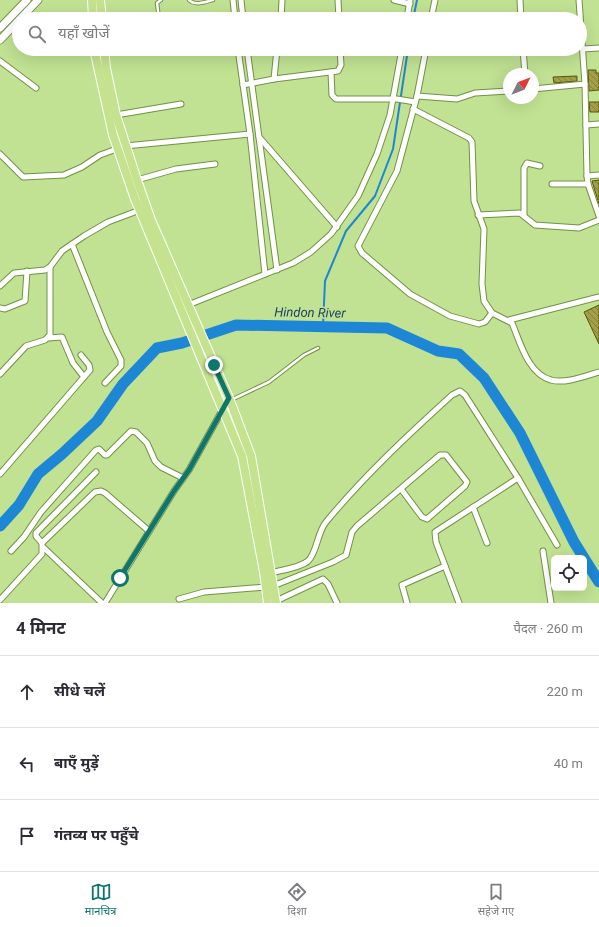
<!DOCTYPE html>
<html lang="hi">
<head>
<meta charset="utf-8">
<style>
  :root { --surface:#fff; --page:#f2f2f3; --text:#2b2b33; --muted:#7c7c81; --line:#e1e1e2; --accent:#0f766e }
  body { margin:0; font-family:Roboto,"Noto Sans Devanagari",sans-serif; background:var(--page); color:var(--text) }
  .controls { position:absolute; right:12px; bottom:12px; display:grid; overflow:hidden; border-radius:6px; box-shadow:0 4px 16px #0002 }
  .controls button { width:36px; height:36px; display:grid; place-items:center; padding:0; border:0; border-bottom:1px solid var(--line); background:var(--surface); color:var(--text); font:20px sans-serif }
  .compass { position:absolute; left:503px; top:68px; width:36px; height:36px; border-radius:50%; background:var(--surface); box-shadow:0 4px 16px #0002; rotate:48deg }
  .stop { position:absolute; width:12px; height:12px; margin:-9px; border:3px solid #0f766e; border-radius:50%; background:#fff }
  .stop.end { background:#0f766e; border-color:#fff; box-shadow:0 1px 4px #0008 }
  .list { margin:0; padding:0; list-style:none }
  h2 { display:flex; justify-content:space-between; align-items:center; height:52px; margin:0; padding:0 16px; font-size:17px }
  h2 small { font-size:13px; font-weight:400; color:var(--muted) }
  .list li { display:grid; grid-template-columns:26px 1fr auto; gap:12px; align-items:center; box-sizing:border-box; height:72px; padding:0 16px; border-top:1px solid var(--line) }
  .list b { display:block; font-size:15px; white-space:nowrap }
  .list em { font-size:13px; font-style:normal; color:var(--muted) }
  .icon { flex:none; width:22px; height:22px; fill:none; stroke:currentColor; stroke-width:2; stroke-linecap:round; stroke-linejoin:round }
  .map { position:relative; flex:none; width:599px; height:603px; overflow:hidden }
  .search { position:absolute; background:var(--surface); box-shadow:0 4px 16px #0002; left:12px; right:12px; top:12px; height:44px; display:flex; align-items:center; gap:10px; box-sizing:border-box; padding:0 14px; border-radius:22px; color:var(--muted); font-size:15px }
  .sheet { height:268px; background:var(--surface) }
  nav { display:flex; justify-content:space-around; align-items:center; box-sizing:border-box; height:56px; border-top:1px solid var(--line); background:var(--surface); font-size:11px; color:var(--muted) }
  nav a { display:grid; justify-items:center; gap:2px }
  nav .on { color:var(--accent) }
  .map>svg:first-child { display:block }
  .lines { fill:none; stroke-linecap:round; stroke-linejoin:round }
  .stream { stroke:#1e87d5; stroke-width:2 }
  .river { stroke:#1e87d5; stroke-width:11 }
  .building { fill:url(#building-back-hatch); stroke:#58550d }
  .lane-casing { stroke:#739144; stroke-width:4.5 }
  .street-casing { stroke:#739144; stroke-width:7 }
  .secondary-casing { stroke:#739144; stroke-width:9 }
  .primary-casing { stroke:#fff; stroke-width:10 }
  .lane { stroke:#fff; stroke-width:2.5 }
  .street { stroke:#fff; stroke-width:5 }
  .secondary { stroke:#fff; stroke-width:7 }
  .primary { stroke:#c5e38f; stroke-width:8 }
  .route { stroke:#0f766e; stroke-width:5 }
  .labels { text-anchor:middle; stroke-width:3; stroke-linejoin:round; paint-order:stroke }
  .water-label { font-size:13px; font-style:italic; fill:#1d4364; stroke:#c0e292 }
</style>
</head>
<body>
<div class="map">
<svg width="599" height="603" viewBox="0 0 599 603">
  <defs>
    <pattern id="building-back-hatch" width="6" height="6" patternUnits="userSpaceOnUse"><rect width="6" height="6" fill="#a39f48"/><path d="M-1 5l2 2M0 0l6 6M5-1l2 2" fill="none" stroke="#83803a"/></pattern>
  </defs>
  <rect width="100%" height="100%" fill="#c0e292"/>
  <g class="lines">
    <g class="stream">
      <path d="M413 19 417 0"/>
      <path d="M323 326 325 281 346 231 375 196 393 149 408 49"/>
    </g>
    <path class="river" d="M0 526 19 505 38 474 62 454 97 421 123 384 157 348 182 343 236 325 387 328 438 351 459 354 484 378 520 433 574 542 599 582"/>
  </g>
  <g class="building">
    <path d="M588 70H596V73H599V90L589 91Z"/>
    <path d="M577 76V81L554 83 553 77Z"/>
    <path d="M589 102H599V112H590Z"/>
    <path d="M599 180V204L592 181Z"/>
    <path d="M599 305V344L584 312Z"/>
  </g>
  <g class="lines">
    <g class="lane-casing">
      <g id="lane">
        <path d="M189 0C195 6 205 2 213 0"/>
        <path d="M159 19 157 3 161 0"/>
        <path d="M231 400 269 382 304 355 318 348"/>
      </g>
    </g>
    <g class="street-casing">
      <g id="street">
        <path d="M233 0 235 19"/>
        <path d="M241 0 243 19"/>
        <path d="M338 0 339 19"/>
        <path d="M394 0 410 4"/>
        <path d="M520 0 521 19"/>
        <path d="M579 0 585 84 587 176 588 184 599 216"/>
        <path d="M281 19 282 0"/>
        <path d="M407 19 410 0"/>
        <path d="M431 19 435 0"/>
        <path d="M238 49 250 134 265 274"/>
        <path d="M247 49 277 270"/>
        <path d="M277 49 274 79 338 71 341 65 340 49"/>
        <path d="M426 49 417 96 397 171 358 246 362 253 410 294 450 316 479 324 485 322 492 313"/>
        <path d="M523 49 525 74"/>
        <path d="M583 49 599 48"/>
        <path d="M0 61 36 88"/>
        <path d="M331 72 332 95 336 99H397L415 102"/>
        <path d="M243 85 274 79"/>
        <path d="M533 89 585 84"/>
        <path d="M417 96 457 99 475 93 509 91"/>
        <path d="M413 109 469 138 472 142 474 201 484 229 482 284 484 301 492 313 512 323C520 342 528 374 551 380 565 384 585 376 599 372"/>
        <path d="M116 115 181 104"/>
        <path d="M586 125 599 124"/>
        <path d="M259 137 337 227"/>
        <path d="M0 154 23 177 64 175 82 167 100 155 125 146 250 134"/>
        <path d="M587 176 599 175"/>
        <path d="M137 180 176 169 215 164"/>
        <path d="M552 184H588"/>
        <path d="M478 215 520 213 535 225 579 228 599 220"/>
        <path d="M524 215V168L527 163 540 166"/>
        <path d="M72 244 107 332 121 360V366L105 383"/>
        <path d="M0 286 14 273 45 270 50 267 62 251 84 236 108 222 140 210"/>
        <path d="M188 305 293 263 311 252 331 234 358 196 377 154 390 115 402 49"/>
        <path d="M0 308 5 309 25 301 27 271"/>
        <path d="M509 320 599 297"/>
        <path d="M48 338 62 337 73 363 84 377"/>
        <path d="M0 374 26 346 45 340 50 335V267"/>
        <path d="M0 474 90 370 89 365 81 355"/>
        <path d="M473 507 487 543"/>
        <path d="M42 543 36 536V533L96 472"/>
        <path d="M44 548 102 603"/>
        <path d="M11 551 24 537 41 512 96 450 99 449 105 455H107L131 431 136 432 147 443 155 461 161 467 183 478"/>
        <path d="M543 551 551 603"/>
        <path d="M271 573C281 570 300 568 308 561 317 553 317 533 326 522 364 476 408 435 452 395L460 391 465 395 518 478 557 545"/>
        <path d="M273 586 333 562 346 555 352 532 357 526 440 455H446L467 482 465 486 427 519 422 517 401 489"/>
        <path d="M179 599 204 592 266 587"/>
        <path d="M0 600 42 554V543L44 541 95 492 101 491 105 493 149 531"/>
        <path d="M276 601 323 579 328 584 337 603"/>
        <path d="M105 603 174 491 189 470 229 398"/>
        <path d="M407 603 402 585 445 566"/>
        <path d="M459 603 436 542 435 532 518 478"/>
      </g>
    </g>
    <g class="secondary-casing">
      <g id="secondary">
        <path d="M20 19 38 0"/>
        <path d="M0 28 27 0"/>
        <path d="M0 40 19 20"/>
      </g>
    </g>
    <g class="primary-casing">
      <g id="primary">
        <path d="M92 0 93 19"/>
        <path d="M100 0 102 19"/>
        <path d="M94 49 113 135 135 199 242 456 264 572 268 603"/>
        <path d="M104 49 106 68 116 115 137 180 151 220 229 398 251 456 276 603"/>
      </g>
    </g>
    <use href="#lane" class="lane"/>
    <use href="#street" class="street"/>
    <use href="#secondary" class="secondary"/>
    <use href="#primary" class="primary"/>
  </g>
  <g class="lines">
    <path class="route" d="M120 578 174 491 189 470 229 398 214 365"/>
  </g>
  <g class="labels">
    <g class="water-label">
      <text transform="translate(310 312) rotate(1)" y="5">Hindon River</text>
    </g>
  </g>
</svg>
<div class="controls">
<button><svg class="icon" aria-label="locate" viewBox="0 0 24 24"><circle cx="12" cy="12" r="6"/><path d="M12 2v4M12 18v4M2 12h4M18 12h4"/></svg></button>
</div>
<svg class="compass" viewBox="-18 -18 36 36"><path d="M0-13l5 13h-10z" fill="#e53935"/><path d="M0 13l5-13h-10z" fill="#7c7c81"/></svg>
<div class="stop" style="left:120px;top:578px"></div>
<div class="stop end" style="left:214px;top:365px"></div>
<div class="search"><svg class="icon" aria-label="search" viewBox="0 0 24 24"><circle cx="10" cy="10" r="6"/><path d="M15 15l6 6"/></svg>यहाँ खोजें</div>
</div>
<section class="sheet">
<h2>4 मिनट<small>पैदल · 260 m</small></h2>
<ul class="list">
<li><svg class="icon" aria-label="ahead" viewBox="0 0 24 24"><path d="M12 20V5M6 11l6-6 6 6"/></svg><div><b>सीधे चलें</b></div><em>220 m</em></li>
<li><svg class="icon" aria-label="left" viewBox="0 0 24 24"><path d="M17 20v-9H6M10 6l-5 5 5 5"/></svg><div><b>बाएँ मुड़ें</b></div><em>40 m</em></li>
<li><svg class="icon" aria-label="arrive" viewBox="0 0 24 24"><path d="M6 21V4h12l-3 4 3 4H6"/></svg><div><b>गंतव्य पर पहुँचे</b></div></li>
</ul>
</section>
<nav>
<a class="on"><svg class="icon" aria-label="map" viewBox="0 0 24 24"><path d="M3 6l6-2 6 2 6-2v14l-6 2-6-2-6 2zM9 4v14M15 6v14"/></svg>मानचित्र</a>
<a><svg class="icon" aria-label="directions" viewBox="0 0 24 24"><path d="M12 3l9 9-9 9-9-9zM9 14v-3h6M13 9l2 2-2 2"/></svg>दिशा</a>
<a><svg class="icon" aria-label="saved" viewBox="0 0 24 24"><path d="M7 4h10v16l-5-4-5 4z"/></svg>सहेजे गए</a>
</nav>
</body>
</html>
